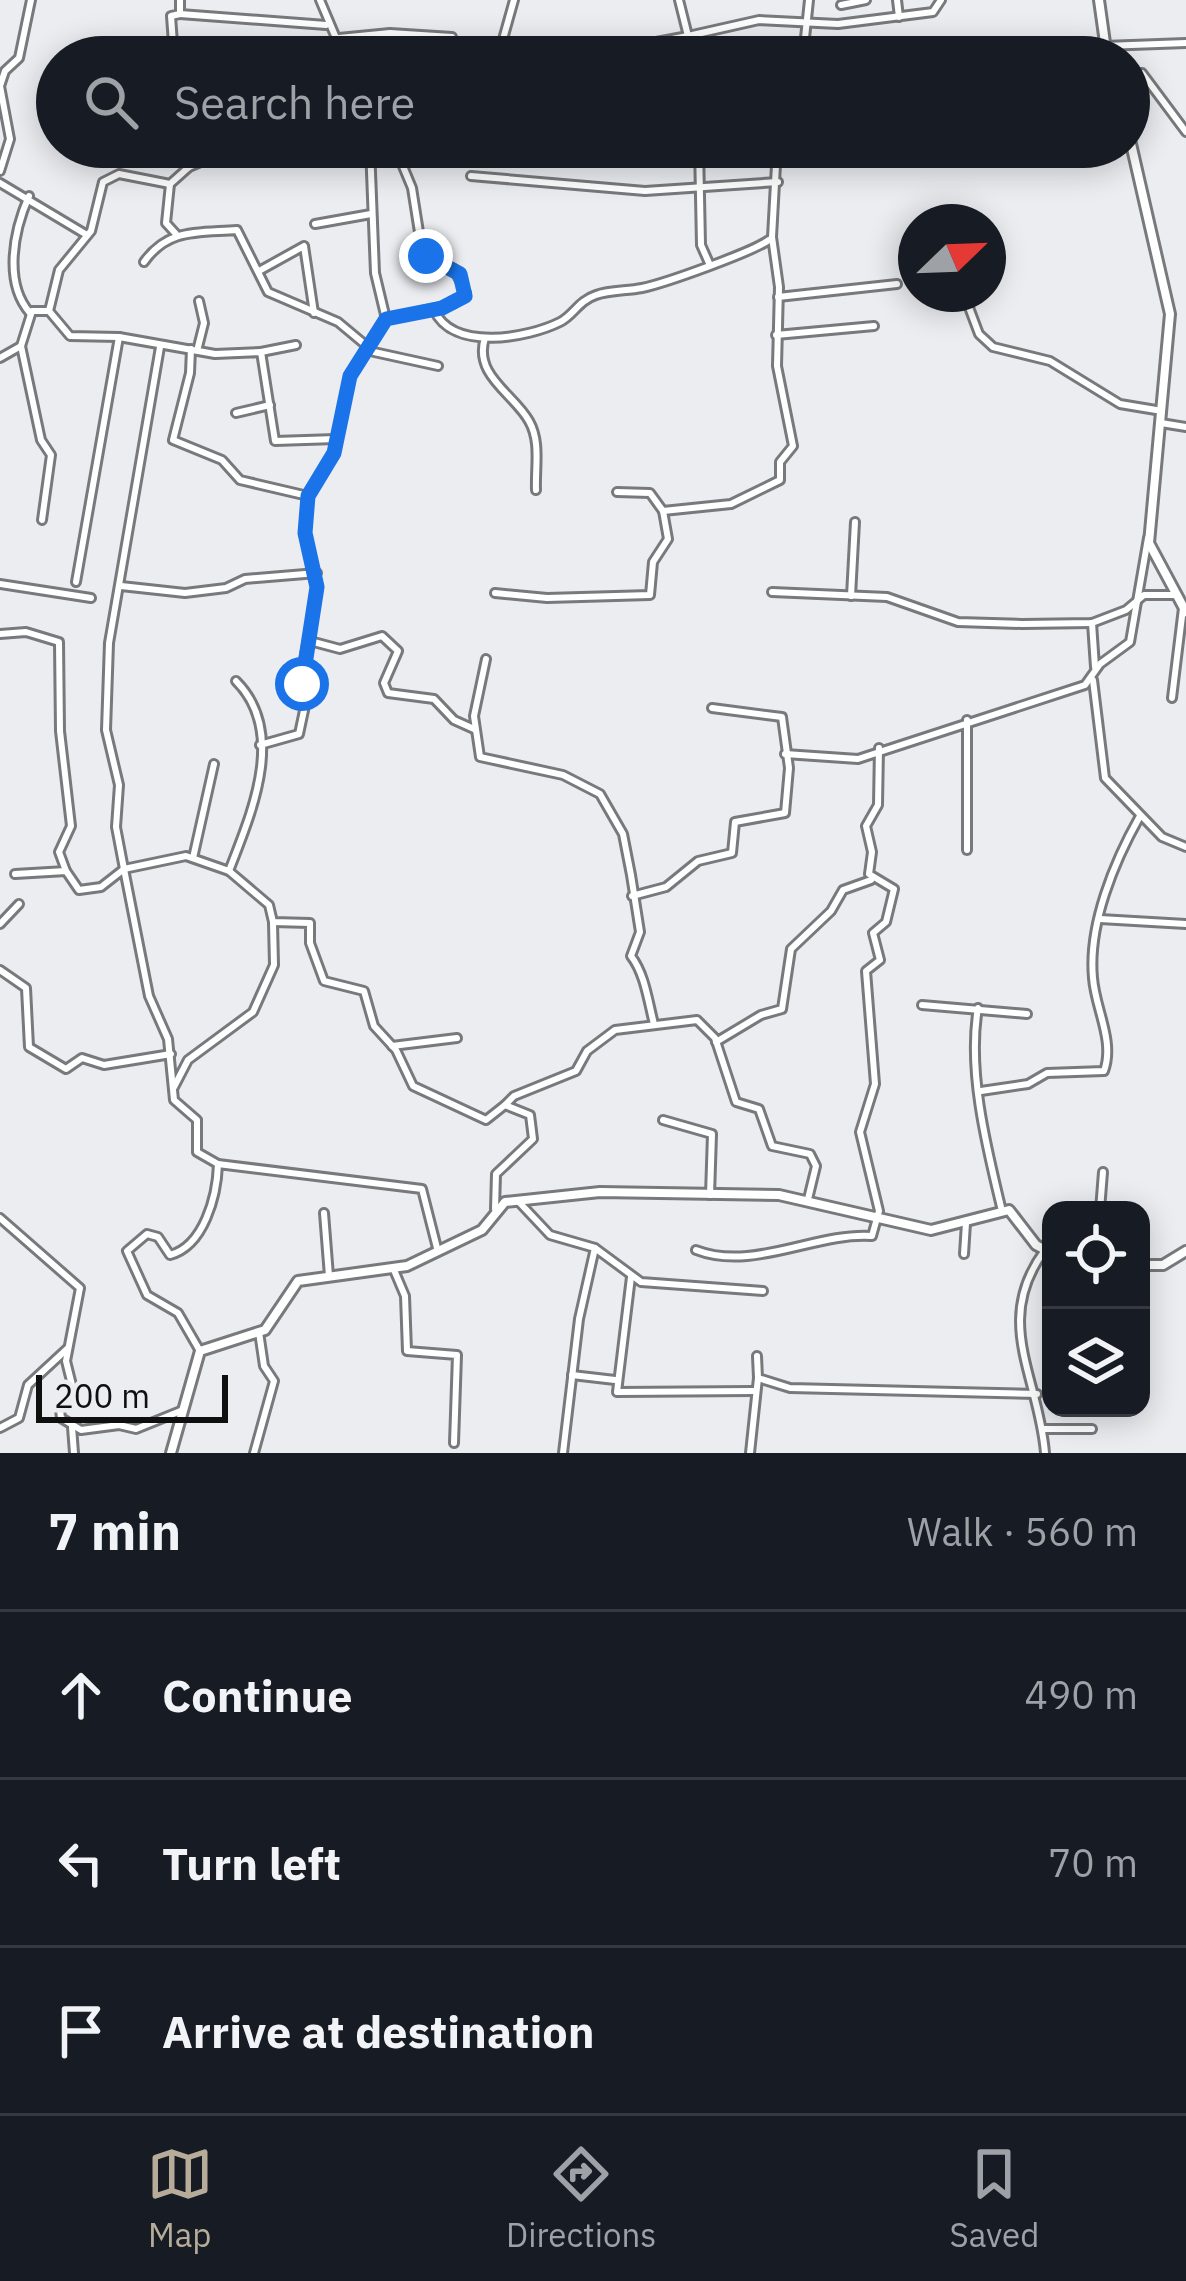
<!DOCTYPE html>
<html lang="en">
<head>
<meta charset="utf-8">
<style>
  :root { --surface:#171b24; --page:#20242c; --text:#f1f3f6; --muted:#9ea1a6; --line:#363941; --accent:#b6ac99 }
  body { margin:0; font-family:"IBM Plex Sans",sans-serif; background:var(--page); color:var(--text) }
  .controls { position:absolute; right:36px; bottom:36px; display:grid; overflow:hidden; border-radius:24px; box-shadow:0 6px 30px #0003 }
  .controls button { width:108px; height:108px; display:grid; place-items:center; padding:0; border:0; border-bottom:3px solid var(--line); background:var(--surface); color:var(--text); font:60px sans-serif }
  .compass { position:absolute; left:898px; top:204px; width:108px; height:108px; border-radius:50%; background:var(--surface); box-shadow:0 6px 30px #0003; rotate:67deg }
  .scale { position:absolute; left:36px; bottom:30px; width:192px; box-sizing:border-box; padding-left:12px; border:6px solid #0f0f10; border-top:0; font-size:33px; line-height:42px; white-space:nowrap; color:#0f0f10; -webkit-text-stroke:9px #ebedf1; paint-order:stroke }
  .stop { position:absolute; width:36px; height:36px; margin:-27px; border:9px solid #1a73e8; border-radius:50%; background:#fff }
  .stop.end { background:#1a73e8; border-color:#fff; box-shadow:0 3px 12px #0008 }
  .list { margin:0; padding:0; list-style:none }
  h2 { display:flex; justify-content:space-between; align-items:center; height:156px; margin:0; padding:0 48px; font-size:51px }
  h2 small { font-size:39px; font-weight:400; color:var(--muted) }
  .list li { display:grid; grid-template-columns:78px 1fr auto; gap:36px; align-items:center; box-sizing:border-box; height:168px; padding:0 48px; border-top:3px solid var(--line) }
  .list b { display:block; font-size:45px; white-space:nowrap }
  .list em { font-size:39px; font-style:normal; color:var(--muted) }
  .icon { flex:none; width:66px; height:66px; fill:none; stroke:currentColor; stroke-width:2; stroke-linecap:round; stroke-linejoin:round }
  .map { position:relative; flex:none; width:1186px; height:1453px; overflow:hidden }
  .search { position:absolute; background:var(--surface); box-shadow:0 6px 30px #0003; left:36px; right:36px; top:36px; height:132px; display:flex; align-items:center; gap:30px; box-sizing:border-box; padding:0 42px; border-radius:66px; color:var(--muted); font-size:45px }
  .sheet { height:660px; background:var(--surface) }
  nav { display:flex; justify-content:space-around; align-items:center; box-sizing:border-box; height:168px; border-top:3px solid var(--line); background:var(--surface); font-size:33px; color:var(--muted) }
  nav a { display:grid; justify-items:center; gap:6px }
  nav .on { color:var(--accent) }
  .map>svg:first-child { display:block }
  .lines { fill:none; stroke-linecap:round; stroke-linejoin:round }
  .minor-casing { stroke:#77797c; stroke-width:12 }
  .tertiary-casing { stroke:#77797c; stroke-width:14 }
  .minor { stroke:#fff; stroke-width:6 }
  .tertiary { stroke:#fff; stroke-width:8 }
  .route { stroke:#1a73e8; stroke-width:15 }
</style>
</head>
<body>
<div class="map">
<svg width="1186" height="1453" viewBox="0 0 1186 1453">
  <rect width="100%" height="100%" fill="#ebedf1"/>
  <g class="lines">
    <g class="minor-casing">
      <g id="minor">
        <path d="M320 0 344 57"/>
        <path d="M679 0 688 36 759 20 838 24 933 12 941 0"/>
        <path d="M897 0 899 17"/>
        <path d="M841 5 866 0"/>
        <path d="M180 14 326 25"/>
        <path d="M339 38 390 33 452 37"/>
        <path d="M502 46 569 57"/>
        <path d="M1104 46 1186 43"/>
        <path d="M174 57 171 16 180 14V0"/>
        <path d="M498 57 514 0"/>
        <path d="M577 57 688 36 691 57"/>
        <path d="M803 57 809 0"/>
        <path d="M1129 75 1142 73 1186 132"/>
        <path d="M184 147 189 167"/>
        <path d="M236 147 189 167 170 184 119 174 103 182 91 231 59 270 49 311 70 336 119 337 215 354 261 352 275 441 336 439"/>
        <path d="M370 147 375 273 386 319"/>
        <path d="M699 147 701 245 709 263"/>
        <path d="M0 171 10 139 0 86 5 71 19 58 31 0"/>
        <path d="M471 176 645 191 778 182"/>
        <path d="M0 183 87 235"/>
        <path d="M170 184 166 223 176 234"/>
        <path d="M29 196C14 230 3 282 30 313"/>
        <path d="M315 224 371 214"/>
        <path d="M144 262C168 228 198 233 237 230L268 292 338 322 374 352 438 366"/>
        <path d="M259 271 304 246 314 313"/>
        <path d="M964 294 979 334 993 347 1050 361 1120 404 1162 411"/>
        <path d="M778 297 897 284"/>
        <path d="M434 310C453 352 528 338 560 322 574 315 578 301 596 295 610 290 627 291 642 288 666 283 752 252 769 240"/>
        <path d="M776 335 874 326"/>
        <path d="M485 338C473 375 514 394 529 421 541 442 535 467 536 490"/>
        <path d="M21 346 41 440 51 455 42 520"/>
        <path d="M160 347 109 643 106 730 119 785 116 827 124 869 186 856 229 871C250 816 288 733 236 681"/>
        <path d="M198 347 204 323 199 301"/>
        <path d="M191 349 190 373 173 440 222 460 240 480 308 496"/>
        <path d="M261 352 296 345"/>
        <path d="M0 358 21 346 32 311H49"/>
        <path d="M236 413 270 405"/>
        <path d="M1161 423 1186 427"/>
        <path d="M617 492 650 493 663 511 731 504 780 480V462L793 446 777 366 779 287 772 237 777 147"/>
        <path d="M76 582 119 337"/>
        <path d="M0 584 91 598"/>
        <path d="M121 586 185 593 226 588 245 579 317 573"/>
        <path d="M772 592 887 597 958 622 1022 624 1092 623 1126 610 1144 595H1175"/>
        <path d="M495 593 547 598 650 595 653 562 668 539 663 511"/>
        <path d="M851 596 855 522"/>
        <path d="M1092 623 1095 667"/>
        <path d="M0 634 26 632 59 642 60 731 71 826 59 852 66 871"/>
        <path d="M310 641 340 649 382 636 398 651 384 683 388 693 434 699 454 720 474 729"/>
        <path d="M486 659 474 716 480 757 563 775 600 794 623 834 631 875 640 932 631 956C645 974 648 1001 654 1024"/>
        <path d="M1093 680 1105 778 1162 837 1186 847"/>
        <path d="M1172 698 1183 608"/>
        <path d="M260 745 299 734 306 701 301 676 318 587 305 533 308 496 334 453 350 376 386 319 453 304 466 293 454 269 422 251 412 188 395 147"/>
        <path d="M785 754 858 759 1085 685 1100 664 1130 642 1148 538"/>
        <path d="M967 850V720"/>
        <path d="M193 858 214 764"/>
        <path d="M229 871 269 905 273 922 310 923V943L324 981 364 991 374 1026 396 1050 413 1086 486 1120 505 1105 530 1115 533 1139 496 1174 495 1209"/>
        <path d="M15 874 66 871 79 890 101 887 124 869 149 996 168 1039 174 1100 197 1120V1152L218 1164"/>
        <path d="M632 896 666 887 698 861 732 853 735 822 785 813 789 768 782 717 712 708"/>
        <path d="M1100 919 1186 924"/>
        <path d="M0 924 19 904"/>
        <path d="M0 970 26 988 29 1047 66 1069 82 1058 104 1065 171 1054"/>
        <path d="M922 1005 1027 1014"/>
        <path d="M978 1008C967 1071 987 1149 1002 1211"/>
        <path d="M716 1042 761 1015 782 1009 791 949 831 911 843 890 871 880"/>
        <path d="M392 1046 457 1038"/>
        <path d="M174 1087 188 1060 253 1012 274 965 273 923"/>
        <path d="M981 1091 1028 1084 1047 1073 1104 1071C1115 1041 1095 1008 1093 978 1088 925 1114 862 1140 816"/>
        <path d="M505 1105 514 1096 576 1071 587 1051 615 1030 697 1020 715 1038 736 1102 759 1109 772 1146 810 1154 816 1166 808 1199"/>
        <path d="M663 1120 712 1134 710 1195"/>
        <path d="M518 1201 550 1235 595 1248 641 1282 763 1291"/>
        <path d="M1100 1210 1103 1172"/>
        <path d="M324 1213 329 1276"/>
        <path d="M0 1218 80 1288 66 1361 74 1393 60 1410 61 1418 81 1430 119 1425 136 1429 183 1410"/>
        <path d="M696 1250C753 1272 815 1232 872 1236L879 1211 860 1132 875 1084 866 971 880 960 873 933 886 922 894 889 869 874 872 852 866 826 878 805 879 748"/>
        <path d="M1045 1250C992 1321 1039 1377 1045 1453"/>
        <path d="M964 1254 966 1223"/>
        <path d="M394 1270 405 1296 407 1351 457 1355 454 1443"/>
        <path d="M631 1277 617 1392 753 1391"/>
        <path d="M200 1351 178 1313 147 1295 127 1251 147 1234 158 1237 170 1255C204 1246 217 1196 218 1164L422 1189 437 1248"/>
        <path d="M757 1356 758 1378 790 1388 1037 1394"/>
        <path d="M572 1375 615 1380"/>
        <path d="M72 1427 74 1453"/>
        <path d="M0 1428 19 1418 28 1385 67 1349"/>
        <path d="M1043 1429H1092"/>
        <path d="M254 1453 274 1381 264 1366 259 1332"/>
        <path d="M563 1453 579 1319 595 1248"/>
        <path d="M750 1453 758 1378"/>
      </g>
    </g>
    <g class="tertiary-casing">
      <g id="tertiary">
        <path d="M1099 0 1107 57"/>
        <path d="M1129 135 1170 314 1149 543 1186 612"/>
        <path d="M1141 1265H1163L1186 1251"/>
        <path d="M171 1453 200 1351 265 1330 298 1281 407 1266 482 1230 505 1202 600 1192 779 1195 931 1230 1009 1210 1036 1245 1051 1253"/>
      </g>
    </g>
    <use href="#minor" class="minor"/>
    <use href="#tertiary" class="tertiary"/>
  </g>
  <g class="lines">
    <path class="route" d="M302 684 317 587 305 533 308 496 334 453 350 376 386 319 442 308 465 296 460 274 426 256"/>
  </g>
</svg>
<div class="controls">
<button><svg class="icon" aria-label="locate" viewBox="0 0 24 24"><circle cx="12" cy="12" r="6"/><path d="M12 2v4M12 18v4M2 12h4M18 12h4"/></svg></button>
<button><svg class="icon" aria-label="layers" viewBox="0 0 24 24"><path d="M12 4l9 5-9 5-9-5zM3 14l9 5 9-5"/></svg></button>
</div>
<svg class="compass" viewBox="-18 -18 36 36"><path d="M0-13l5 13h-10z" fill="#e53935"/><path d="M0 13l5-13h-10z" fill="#9ea1a6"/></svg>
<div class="scale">200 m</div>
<div class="stop" style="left:302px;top:684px"></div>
<div class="stop end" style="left:426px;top:256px"></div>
<div class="search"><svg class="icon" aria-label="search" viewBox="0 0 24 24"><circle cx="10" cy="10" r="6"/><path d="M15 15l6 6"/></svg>Search here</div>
</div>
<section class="sheet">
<h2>7 min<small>Walk · 560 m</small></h2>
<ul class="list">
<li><svg class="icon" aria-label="ahead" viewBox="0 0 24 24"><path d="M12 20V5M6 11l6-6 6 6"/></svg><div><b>Continue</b></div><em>490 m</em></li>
<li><svg class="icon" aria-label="left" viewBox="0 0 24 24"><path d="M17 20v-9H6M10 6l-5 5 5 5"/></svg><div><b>Turn left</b></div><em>70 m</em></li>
<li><svg class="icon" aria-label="arrive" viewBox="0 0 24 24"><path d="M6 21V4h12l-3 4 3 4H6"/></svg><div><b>Arrive at destination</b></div></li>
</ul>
</section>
<nav>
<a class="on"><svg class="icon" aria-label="map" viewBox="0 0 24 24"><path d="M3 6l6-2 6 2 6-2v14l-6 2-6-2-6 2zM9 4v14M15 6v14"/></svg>Map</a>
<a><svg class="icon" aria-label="directions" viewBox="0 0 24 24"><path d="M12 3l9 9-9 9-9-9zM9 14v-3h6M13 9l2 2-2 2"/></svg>Directions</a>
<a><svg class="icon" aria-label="saved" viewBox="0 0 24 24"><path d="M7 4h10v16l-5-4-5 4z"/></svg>Saved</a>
</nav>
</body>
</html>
